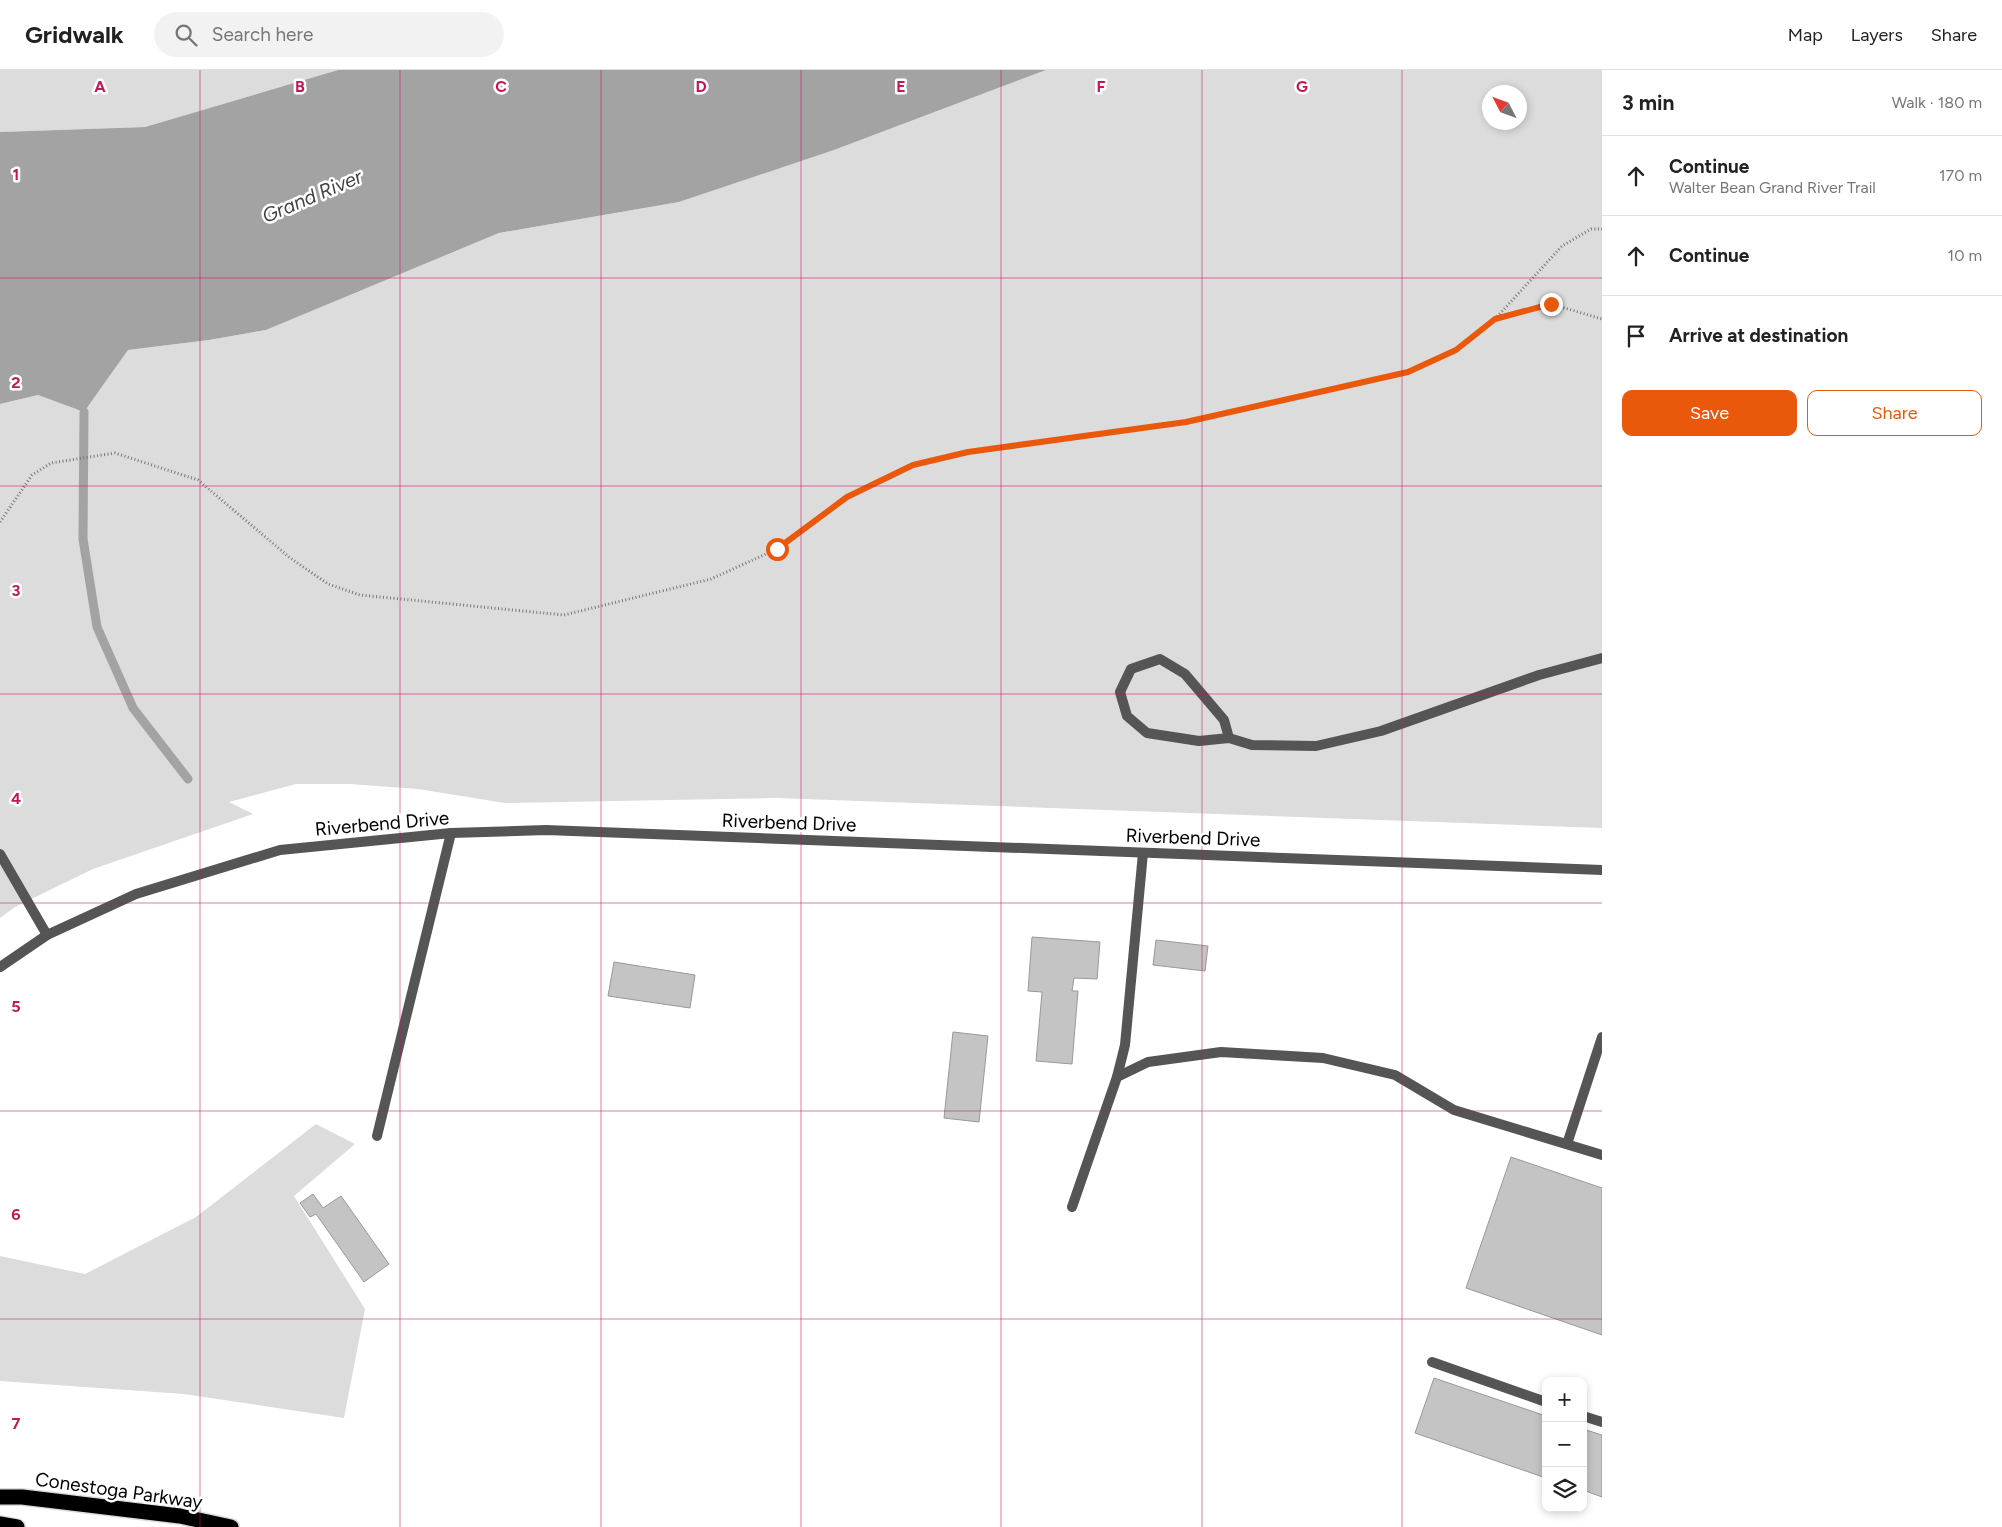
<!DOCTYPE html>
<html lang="en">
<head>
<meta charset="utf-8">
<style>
  :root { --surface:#fff; --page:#f2f2f2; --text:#222; --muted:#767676; --line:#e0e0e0; --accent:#ea580c }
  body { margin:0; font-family:Figtree,sans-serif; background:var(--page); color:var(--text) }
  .controls { position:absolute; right:15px; bottom:15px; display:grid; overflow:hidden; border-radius:10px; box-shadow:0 2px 8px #0003 }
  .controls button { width:45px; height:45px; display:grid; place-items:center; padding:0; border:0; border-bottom:1px solid var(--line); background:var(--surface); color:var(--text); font:25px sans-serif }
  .compass { position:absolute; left:1482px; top:15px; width:45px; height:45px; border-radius:50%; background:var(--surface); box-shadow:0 2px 8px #0003; rotate:311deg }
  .stop { position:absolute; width:15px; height:15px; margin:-11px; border:4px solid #ea580c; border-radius:50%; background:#fff }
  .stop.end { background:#ea580c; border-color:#fff; box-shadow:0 1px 5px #0008 }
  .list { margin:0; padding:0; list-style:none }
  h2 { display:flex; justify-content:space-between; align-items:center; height:65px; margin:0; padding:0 20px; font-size:21px }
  h2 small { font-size:16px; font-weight:400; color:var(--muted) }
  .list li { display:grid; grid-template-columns:32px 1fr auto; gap:15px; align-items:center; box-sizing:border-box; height:80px; padding:0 20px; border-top:1px solid var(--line) }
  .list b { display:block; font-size:19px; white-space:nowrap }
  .list p { margin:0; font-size:16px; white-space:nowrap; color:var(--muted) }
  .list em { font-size:16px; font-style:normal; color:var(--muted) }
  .actions { display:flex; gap:10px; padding:15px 20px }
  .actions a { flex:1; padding:11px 0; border:1px solid var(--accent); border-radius:10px; text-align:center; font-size:18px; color:var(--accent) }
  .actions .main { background:var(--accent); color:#fff }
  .icon { flex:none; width:28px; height:28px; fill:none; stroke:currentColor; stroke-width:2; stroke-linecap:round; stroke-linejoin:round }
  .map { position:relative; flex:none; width:1602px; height:1457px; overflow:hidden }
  header { display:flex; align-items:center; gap:30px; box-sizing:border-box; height:70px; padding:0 25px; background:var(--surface); border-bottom:1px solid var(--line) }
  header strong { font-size:24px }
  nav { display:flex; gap:28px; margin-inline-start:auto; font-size:18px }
  .search { width:350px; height:45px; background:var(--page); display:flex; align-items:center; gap:12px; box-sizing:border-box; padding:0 18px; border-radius:28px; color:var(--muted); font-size:19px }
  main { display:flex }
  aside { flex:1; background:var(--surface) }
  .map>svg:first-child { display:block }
  .green { fill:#dcdcdc; fill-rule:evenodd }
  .water { fill:#a3a3a3 }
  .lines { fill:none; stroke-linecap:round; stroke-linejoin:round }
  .stream { stroke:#a3a3a3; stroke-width:9 }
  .building { fill:#c4c4c4; stroke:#999 }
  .motorway-casing { stroke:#dbdbdb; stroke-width:18 }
  .path { stroke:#777; stroke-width:3; stroke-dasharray:1 2.5; stroke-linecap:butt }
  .service { stroke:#555; stroke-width:10 }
  .tertiary { stroke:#555; stroke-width:10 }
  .motorway { stroke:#000; stroke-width:15 }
  .route { stroke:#ea580c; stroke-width:6 }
  .grid { fill:none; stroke:#c2185b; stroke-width:1; stroke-opacity:0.55 }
  .labels { text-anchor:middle; stroke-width:5; stroke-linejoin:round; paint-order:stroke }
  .street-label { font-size:19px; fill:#000; stroke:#fff }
  .water-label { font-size:20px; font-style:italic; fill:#444; stroke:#fff }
  .grid-label { font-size:16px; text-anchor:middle; font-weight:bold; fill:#c2185b; stroke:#fff; stroke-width:5; stroke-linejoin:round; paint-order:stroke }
</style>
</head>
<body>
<header>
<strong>Gridwalk</strong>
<div class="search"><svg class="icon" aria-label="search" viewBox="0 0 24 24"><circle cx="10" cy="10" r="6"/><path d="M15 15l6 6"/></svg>Search here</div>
<nav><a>Map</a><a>Layers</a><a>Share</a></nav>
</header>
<main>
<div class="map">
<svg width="1602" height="1457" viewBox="0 0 1602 1457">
  <rect width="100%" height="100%" fill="#fff"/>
  <g class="green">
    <path d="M0 0H338L145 57 0 62Z"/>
    <path d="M1046 0H1602V758L777 728 505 733 418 719 349 714H296L229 732 253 744 93 799 15 837 0 848V334L38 325 84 342 128 280 209 270 266 260 499 163 679 132 834 80ZM1490 22H1520V52H1490Z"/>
    <path d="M316 1054 355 1074 294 1126 365 1239 344 1348 184 1324 0 1311V1186L85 1204 196 1147Z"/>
  </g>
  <path class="water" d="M338 0H1046L834 80 679 132 499 163 266 260 209 270 128 280 84 342 38 325 0 334V62L145 57Z"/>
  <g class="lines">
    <path class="stream" d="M84 342 83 469 97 557 133 638 188 709"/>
  </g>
  <g class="building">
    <path d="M1032 867 1100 872 1097 909 1074 908 1072 921H1078L1072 994 1036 991 1042 922 1028 921Z"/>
    <path d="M1156 870 1208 876 1205 901 1153 895Z"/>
    <path d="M614 892 695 905 690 938 608 926Z"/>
    <path d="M953 962 988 966 979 1052 944 1048Z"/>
    <path d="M1511 1087 1602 1118V1265L1466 1218Z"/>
    <path d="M313 1124 323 1138 341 1126 389 1194 364 1212 316 1144 310 1147 300 1133Z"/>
    <path d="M1434 1308 1546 1346V1408L1415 1363Z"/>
    <path d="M1583 1359 1602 1365V1427L1583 1420Z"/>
  </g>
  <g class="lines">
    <g class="motorway-casing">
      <g id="motorway">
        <path d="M0 1427H22L180 1446 231 1457"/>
        <path d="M0 1454 17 1457"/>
      </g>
    </g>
    <g class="path">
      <path d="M1496 249 1551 234 1602 249"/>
      <path d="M0 452 32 405 51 393 115 383 198 410 289 487 328 514 360 525 564 545 711 509 777 479 847 427 913 395 968 382 1186 351 1408 302 1456 280 1495 249 1562 176 1591 159H1602"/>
    </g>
    <g class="service">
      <path d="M1229 668 1224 650 1185 604 1160 589 1131 599 1120 622 1127 646 1147 663 1199 671 1229 668 1252 675 1316 676 1381 661 1539 605 1602 588"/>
      <path d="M0 784 47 865"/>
      <path d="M1117 1007 1148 992 1221 982 1323 988 1395 1005 1454 1040 1602 1085"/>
      <path d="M377 1066 451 763"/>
      <path d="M1567 1074 1602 967"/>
      <path d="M1072 1137 1117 1007 1125 975 1143 783"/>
      <path d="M1432 1292 1546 1332"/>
      <path d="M1583 1346 1602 1352"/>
    </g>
    <path class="tertiary" d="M0 897 47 865 136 824 280 780 451 763 546 760 1602 800"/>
    <use href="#motorway" class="motorway"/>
  </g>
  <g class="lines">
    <path class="route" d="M777 479 847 427 913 395 968 382 1186 352 1408 302 1456 280 1495 249 1551 234"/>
  </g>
  <path class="grid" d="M200 0V1457M400 0V1457M601 0V1457M801 0V1457M1001 0V1457M1202 0V1457M1402 0V1457M0 208H1602M0 416H1602M0 624H1602M0 833H1602M0 1041H1602M0 1249H1602"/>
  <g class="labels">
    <g class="street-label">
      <text transform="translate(789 752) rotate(2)" y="7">Riverbend Drive</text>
      <text transform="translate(382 753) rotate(-5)" y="7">Riverbend Drive</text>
      <text transform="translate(1193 767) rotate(2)" y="7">Riverbend Drive</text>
      <text transform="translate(119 1420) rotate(8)" y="7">Conestoga Parkway</text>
    </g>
    <g class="water-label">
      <text transform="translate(312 126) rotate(-23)" y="7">Grand River</text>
    </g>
  </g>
  <g class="grid-label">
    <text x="100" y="22">A</text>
    <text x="300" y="22">B</text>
    <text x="501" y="22">C</text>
    <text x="701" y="22">D</text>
    <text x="901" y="22">E</text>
    <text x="1101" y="22">F</text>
    <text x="1302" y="22">G</text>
    <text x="16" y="110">1</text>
    <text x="16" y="318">2</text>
    <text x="16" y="526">3</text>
    <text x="16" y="734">4</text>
    <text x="16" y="942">5</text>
    <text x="16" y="1150">6</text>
    <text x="16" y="1359">7</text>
  </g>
</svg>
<div class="controls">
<button>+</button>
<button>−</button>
<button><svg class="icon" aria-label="layers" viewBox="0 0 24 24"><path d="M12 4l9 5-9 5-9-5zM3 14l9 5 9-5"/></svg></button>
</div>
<svg class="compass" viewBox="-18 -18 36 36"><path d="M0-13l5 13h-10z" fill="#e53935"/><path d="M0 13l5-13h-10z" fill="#767676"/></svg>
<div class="stop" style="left:777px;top:479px"></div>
<div class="stop end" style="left:1551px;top:234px"></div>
</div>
<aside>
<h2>3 min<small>Walk · 180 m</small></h2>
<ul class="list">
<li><svg class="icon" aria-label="ahead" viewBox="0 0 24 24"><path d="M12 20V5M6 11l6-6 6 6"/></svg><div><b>Continue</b><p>Walter Bean Grand River Trail</p></div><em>170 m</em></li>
<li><svg class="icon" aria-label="ahead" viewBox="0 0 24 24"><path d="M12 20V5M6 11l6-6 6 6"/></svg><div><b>Continue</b></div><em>10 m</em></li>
<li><svg class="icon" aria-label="arrive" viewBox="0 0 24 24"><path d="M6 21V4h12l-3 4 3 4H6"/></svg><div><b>Arrive at destination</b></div></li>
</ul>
<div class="actions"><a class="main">Save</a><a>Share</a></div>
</aside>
</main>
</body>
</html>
